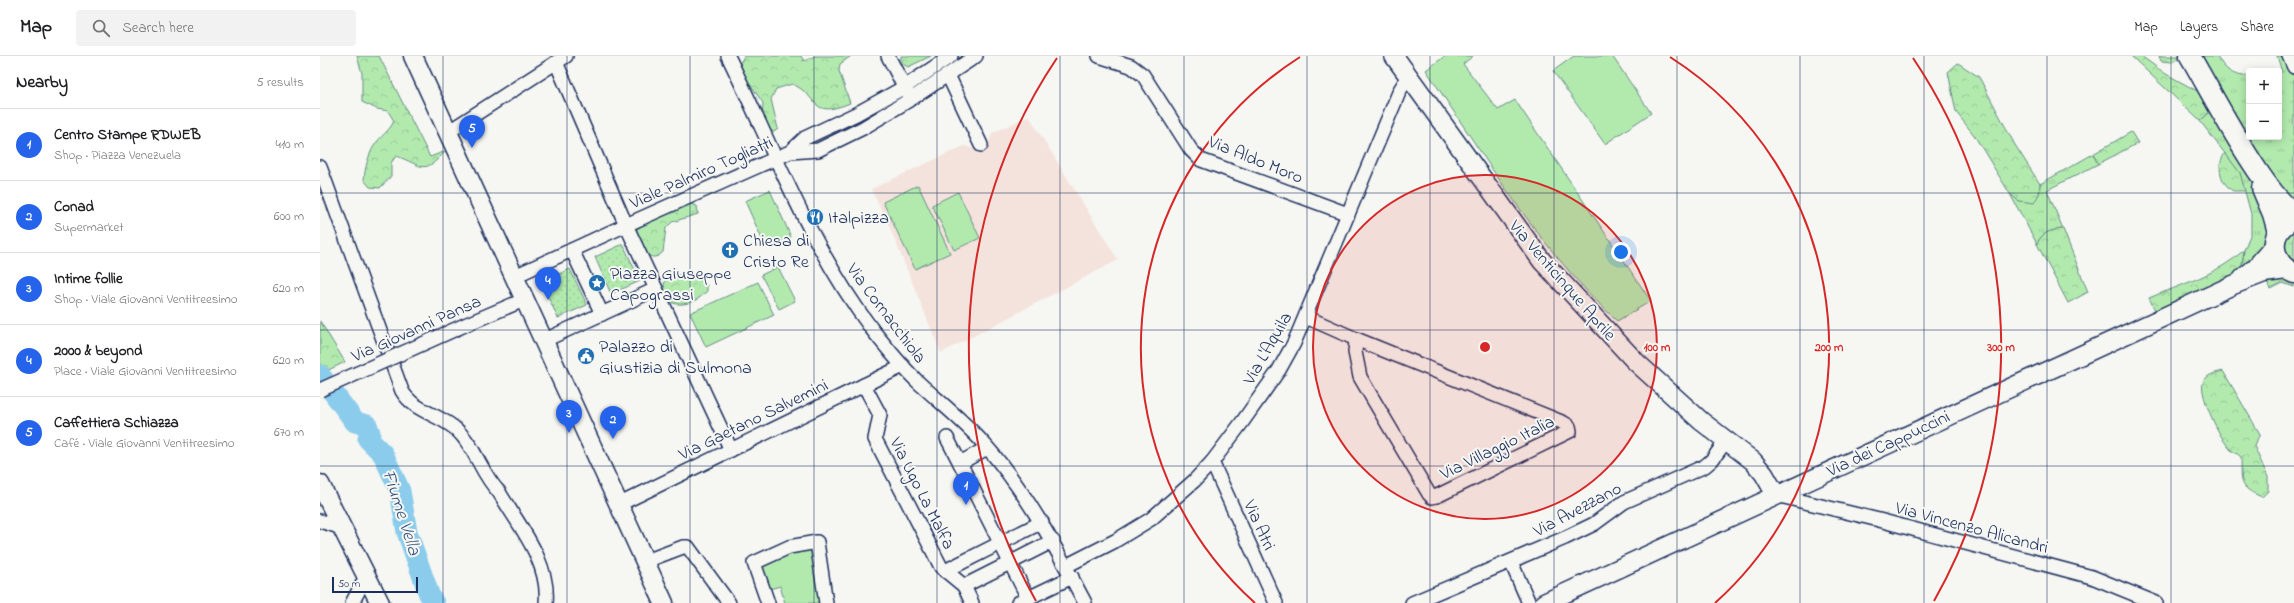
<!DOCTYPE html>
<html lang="en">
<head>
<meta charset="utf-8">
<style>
  :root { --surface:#fff; --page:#f2f2f2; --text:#202124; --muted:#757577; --line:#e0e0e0; --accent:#2563eb }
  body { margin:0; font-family:"Indie Flower",sans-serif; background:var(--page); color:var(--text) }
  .controls { position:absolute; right:12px; top:12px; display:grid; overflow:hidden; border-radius:4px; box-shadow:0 2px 10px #0003 }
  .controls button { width:36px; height:36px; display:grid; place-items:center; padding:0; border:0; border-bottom:1px solid var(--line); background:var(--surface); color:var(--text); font:20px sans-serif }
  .scale { position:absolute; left:12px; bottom:10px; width:86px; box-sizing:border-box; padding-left:4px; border:2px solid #1b2f5e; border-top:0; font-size:11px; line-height:14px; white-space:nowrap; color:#1b2f5e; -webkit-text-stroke:3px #f6f6f2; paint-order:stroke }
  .you { position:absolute; left:1301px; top:196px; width:14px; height:14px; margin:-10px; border:3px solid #fff; border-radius:50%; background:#1a73e8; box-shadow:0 0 0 6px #1a73e833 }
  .badge { display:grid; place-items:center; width:26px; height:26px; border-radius:50%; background:var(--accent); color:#fff; font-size:13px; font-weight:700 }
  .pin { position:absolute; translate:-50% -33px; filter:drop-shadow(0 1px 2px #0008) }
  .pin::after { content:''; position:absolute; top:21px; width:14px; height:12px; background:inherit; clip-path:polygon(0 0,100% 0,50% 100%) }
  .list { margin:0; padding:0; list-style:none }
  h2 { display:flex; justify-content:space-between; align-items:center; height:52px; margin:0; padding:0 16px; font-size:17px }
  h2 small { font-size:13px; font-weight:400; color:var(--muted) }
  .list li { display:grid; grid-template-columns:26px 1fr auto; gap:12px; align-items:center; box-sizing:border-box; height:72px; padding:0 16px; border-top:1px solid var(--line) }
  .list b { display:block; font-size:15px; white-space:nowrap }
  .list p { margin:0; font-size:13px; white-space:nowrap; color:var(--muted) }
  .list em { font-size:13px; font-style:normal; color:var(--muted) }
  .icon { flex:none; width:22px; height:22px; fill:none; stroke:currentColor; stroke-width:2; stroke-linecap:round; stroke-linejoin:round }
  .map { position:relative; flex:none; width:1974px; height:547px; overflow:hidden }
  header { display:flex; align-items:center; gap:24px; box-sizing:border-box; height:56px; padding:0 20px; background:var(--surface); border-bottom:1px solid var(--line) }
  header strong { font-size:19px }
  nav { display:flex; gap:22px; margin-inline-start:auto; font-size:14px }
  .search { width:280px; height:36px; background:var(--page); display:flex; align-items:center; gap:10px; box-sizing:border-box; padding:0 14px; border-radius:4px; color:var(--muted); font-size:15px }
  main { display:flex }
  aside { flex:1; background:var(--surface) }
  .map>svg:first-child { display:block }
  .built { fill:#f4e3dc }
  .grass { fill:url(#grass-tufts); stroke:#668c86 }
  .forest { fill:url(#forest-crowns); stroke:#668c86 }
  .park { fill:#b2eaae; stroke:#668c86 }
  .garden { fill:url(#garden-dots); stroke:#668c86 }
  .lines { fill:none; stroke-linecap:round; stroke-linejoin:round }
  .river { stroke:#8bccec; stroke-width:21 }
  .street-casing { stroke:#1b2f5e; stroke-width:16 }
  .secondary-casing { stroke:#1b2f5e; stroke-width:21 }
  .primary-casing { stroke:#1b2f5e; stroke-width:23 }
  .street { stroke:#f6f6f2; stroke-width:13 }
  .secondary { stroke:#f6f6f2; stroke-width:18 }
  .primary { stroke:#f6f6f2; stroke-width:20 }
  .street-bridge-casing { stroke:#1b2f5e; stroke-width:16; stroke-linecap:butt }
  .street-bridge { stroke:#f6f6f2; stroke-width:13 }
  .grid { fill:none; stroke:#1b2f5e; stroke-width:1; stroke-opacity:0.55 }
  .ring { fill:none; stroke:#d62828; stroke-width:2 }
  .labels { text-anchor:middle; stroke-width:4; stroke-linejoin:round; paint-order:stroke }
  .street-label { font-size:18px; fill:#1b2f5e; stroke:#f6f6f2 }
  .poi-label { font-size:18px; fill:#1b2f5e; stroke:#f6f6f2; text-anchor:start }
  .water-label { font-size:19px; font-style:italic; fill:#375682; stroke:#f6f6f2 }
  .centre { fill:#d62828; stroke:#f6f6f2; stroke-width:2 }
  .ring-label { font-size:12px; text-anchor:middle; font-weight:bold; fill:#d62828; stroke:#f6f6f2; stroke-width:4; stroke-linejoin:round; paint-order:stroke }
</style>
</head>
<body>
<header>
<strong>Map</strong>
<div class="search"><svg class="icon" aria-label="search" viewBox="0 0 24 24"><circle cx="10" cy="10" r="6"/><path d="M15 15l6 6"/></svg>Search here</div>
<nav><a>Map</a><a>Layers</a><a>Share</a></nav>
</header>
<main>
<aside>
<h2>Nearby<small>5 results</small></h2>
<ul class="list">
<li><span class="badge">1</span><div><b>Centro Stampe RDWEB</b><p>Shop · Piazza Venezuela</p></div><em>410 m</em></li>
<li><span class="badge">2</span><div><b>Conad</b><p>Supermarket</p></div><em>600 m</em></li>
<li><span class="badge">3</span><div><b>Intime follie</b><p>Shop · Viale Giovanni Ventitreesimo</p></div><em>620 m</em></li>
<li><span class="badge">4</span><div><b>2000 &amp; beyond</b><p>Place · Viale Giovanni Ventitreesimo</p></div><em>620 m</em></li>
<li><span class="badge">5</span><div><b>Caffettiera Schiazza</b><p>Café · Viale Giovanni Ventitreesimo</p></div><em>670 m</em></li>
</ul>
</aside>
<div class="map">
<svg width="1974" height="547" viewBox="0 0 1974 547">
  <defs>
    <pattern id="grass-tufts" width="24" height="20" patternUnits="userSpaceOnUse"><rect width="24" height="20" fill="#b2eaae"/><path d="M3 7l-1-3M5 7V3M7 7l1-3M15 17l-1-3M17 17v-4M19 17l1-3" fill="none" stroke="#98c998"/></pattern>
    <pattern id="forest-crowns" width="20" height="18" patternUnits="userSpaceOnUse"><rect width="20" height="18" fill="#b2eaae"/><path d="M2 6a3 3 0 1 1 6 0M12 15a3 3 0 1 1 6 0" fill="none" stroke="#98c998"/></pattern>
    <pattern id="garden-dots" width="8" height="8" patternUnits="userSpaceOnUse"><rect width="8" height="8" fill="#b2eaae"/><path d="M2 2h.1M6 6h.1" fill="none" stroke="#98c998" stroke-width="1.8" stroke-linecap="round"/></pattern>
  </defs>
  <rect width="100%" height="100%" fill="#f6f6f2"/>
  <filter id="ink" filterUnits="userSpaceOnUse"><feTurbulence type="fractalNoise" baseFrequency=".025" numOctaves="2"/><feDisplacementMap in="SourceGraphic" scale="8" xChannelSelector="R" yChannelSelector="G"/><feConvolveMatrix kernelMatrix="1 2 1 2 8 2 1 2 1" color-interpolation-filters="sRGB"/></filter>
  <g filter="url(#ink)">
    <path class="built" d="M709 60 798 204 621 297 570 172 551 133 644 90 655 93 669 86 672 77Z"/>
    <g class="grass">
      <path d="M1879 0H1897C1904 13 1913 21 1929 20V81H1959V17L1962 16 1957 0H1968L1974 15V150L1946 119 1906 42Z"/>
      <path d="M1893 53 1949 159 1947 186 1921 217 1924 194 1931 177V158L1920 117 1880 65Z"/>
      <path d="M1773 98 1778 108 1727 134 1743 173C1731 174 1722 176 1717 188L1690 138 1699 145 1719 138 1720 128Z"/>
      <path d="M1974 175V205C1963 196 1962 183 1974 175Z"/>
      <path d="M1945 222 1974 224V231L1963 227 1951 233Z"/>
    </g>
    <g class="forest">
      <path d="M37 0H59L110 101 126 95C102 120 105 110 76 100L71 107V120L60 132 50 131 44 124C45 112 48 100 54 90 60 80 69 76 74 65L68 55 57 53 42 46V17Z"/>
      <path d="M424 0H481L484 5 495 0H531L520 8 519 15 530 47C488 64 501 40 472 28L456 33 451 43 458 73 454 76 447 72 442 64 443 47 424 19 420 7Z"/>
      <path d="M581 0H611L588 11 581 7Z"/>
      <path d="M1811 0H1821L1846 18 1879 36 1893 53 1880 65Z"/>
      <path d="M1839 0H1862V1L1852 6 1841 5Z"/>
      <path d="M1638 7 1659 21 1695 89 1720 128 1719 138 1714 147 1699 145 1690 138 1654 79 1636 56 1628 16Z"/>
      <path d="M1811 76 1818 87 1778 108 1773 98Z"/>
      <path d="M1905 97 1920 117 1925 135H1913C1900 127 1896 110 1905 97Z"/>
      <path d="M370 148 377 150 378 158 352 166 346 172 343 196C328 212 317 186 316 174L327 166Z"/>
      <path d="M1743 173 1768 236 1748 247 1717 188C1722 176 1731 174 1743 173Z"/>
      <path d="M1924 194 1921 217 1837 258 1829 242C1860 229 1899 218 1924 194Z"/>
      <path d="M352 218 376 221 387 229V235C371 254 335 255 346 221Z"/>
      <path d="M0 265 25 306 0 318Z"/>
      <path d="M1903 315 1940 378 1934 390 1948 421V435L1942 441C1917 431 1922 425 1921 401 1918 398 1914 396 1911 394 1901 385 1879 339 1883 327 1886 318 1896 317 1903 315Z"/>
    </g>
    <g class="park">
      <path d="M1125 0H1153L1143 8 1178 54 1195 44 1331 245 1297 265C1219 193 1165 101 1106 14Z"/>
      <path d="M1254 0H1292L1331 57 1285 88 1233 15Z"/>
      <path d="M598 129 630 197 595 213 563 146Z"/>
      <path d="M450 134 471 181 446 192 425 145Z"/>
      <path d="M638 136 660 182 634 194 612 149Z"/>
      <path d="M458 211 475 245 459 253 441 219Z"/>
      <path d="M438 226 454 259 386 291 370 257Z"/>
      <path d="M493 493 503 544 496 547H465L460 530 450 533 442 510 470 497Z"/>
    </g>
    <g class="garden">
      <path d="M303 188 320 225 291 238 275 201Z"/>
      <path d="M250 213 267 249 238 262 221 226Z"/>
    </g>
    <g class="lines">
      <path class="river" d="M0 319 35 366 47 369 50 377 48 383 63 398 80 435 87 476 109 538 114 547"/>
      <g class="street-casing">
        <g id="street">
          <path d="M408 0C453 92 489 189 551 272 566 291 581 310 599 327 622 348 646 367 666 390 708 438 736 492 765 547"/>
          <path d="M568 0 588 38"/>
          <path d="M779 0 811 10 823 19 871 94 881 104 1028 158"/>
          <path d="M1969 0 1974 11"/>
          <path d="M236 6 306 169 470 96 498 94 543 72 591 43 656 0"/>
          <path d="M628 19 661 89"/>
          <path d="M128 76 246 0"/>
          <path d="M470 96 485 82 536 58 583 32 631 0"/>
          <path d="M0 111 82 335C95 357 121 358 138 375 156 392 161 418 179 436 199 470 230 506 226 547"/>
          <path d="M252 194 282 258"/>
          <path d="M195 220 306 169 336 233 225 284"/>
          <path d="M336 233 411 394"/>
          <path d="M986 261 1036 283 1035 296 1040 321 1109 438 1112 441 1117 440 1250 375 1249 370 1244 367 1036 283"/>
          <path d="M147 268 206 243"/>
          <path d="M544 329 560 359 555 383 621 511 644 530"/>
          <path d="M627 382 640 407"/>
          <path d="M667 392 640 407 708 542"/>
          <path d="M892 406 956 547"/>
          <path d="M1456 439 1559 464 1772 521 1836 547"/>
          <path d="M300 448 583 310"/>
          <path d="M0 465 23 472"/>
          <path d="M326 505 363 491H368L409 547"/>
          <path d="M1191 506 1209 547"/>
          <path d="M746 510 795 485 831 463 874 425 892 406 923 365 959 314 974 287 1080 34 1088 21"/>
          <path d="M625 515 722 466"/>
          <path d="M32 547 47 519"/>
          <path d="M448 547 434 507 469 491 497 486 506 547"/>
          <path d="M652 547 644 530 733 485"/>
          <path d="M698 547 752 521"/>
          <path d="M1092 547 1245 482 1274 468 1304 446 1385 410 1392 404 1406 385"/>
        </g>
      </g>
      <g class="secondary-casing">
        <g id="secondary">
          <path d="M93 0 344 547"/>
          <path d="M1074 0 1222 205 1316 306 1381 365 1433 405 1444 418 1456 439"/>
          <path d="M1923 222 1935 212 1954 190"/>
          <path d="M0 428 60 547"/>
          <path d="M1224 547 1913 229 1944 217 1967 214"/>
        </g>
      </g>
      <g class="primary-casing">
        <g id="primary">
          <path d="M1870 0C1889 32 1945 141 1974 156"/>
          <path d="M1942 132 1953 158 1958 176"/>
          <path d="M1967 167C1947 180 1953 209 1974 217"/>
        </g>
      </g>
      <use href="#street" class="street"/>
      <use href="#secondary" class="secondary"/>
      <use href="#primary" class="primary"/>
      <g class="street-bridge-casing">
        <path id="street-bridge" d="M0 334 147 268"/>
      </g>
      <use href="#street-bridge" class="street-bridge"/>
    </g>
  </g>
  <path class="grid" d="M123 0V547M247 0V547M370 0V547M494 0V547M617 0V547M740 0V547M864 0V547M987 0V547M1110 0V547M1234 0V547M1357 0V547M1480 0V547M1604 0V547M1727 0V547M1851 0V547M0 137H1974M0 274H1974M0 410H1974"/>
  <circle cx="1165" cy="291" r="172" fill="#d62828" fill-opacity=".12"/>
  <g class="ring">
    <circle cx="1165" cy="291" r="172"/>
    <path d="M935 547A344 344 0 0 1 980 1M1350 1A344 344 0 0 1 1395 547"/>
    <path d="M716 545A516 516 0 0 1 737 2M1593 2A516 516 0 0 1 1614 545"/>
  </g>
  <defs>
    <g id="restaurant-disc" transform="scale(0.9)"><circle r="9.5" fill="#1f6fb2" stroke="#f6f6f2"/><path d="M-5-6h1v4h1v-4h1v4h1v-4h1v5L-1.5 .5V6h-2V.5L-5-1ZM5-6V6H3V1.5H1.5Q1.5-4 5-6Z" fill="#fff"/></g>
    <g id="church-disc" transform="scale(0.9)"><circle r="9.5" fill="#1f6fb2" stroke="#f6f6f2"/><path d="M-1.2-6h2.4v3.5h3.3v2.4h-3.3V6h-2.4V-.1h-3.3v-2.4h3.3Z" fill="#fff"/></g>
    <g id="sight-disc" transform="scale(0.9)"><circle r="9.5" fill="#1f6fb2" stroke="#f6f6f2"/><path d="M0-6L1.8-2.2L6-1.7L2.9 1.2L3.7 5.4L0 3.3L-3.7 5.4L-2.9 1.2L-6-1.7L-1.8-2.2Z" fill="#fff"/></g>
    <g id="civic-disc" transform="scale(0.9)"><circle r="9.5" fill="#1f6fb2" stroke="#f6f6f2"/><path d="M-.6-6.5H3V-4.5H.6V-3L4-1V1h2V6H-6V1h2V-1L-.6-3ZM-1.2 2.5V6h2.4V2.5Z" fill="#fff"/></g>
  </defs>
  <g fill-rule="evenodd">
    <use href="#restaurant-disc" x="495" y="161"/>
    <use href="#church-disc" x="410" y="194"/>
    <use href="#sight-disc" x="277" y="227"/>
    <use href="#civic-disc" x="266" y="300"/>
  </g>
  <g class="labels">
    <g class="street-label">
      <text transform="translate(936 103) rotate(22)" y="6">Via Aldo Moro</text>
      <text transform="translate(381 116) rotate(-24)" y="6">Viale Palmiro Togliatti</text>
      <text transform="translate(1243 224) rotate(49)" y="6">Via Venticinque Aprile</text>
      <text transform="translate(567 257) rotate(53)" y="6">Via Cornacchiola</text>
      <text transform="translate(96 272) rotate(-24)" y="6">Via Giovanni Pansa</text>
      <text transform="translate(947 292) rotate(-60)" y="6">Via L'Aquila</text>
      <text transform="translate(433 363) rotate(-26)" y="6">Via Gaetano Salvemini</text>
      <text transform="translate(1568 387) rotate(-25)" y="6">Via dei Cappuccini</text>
      <text transform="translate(1177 391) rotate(-26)" y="6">Via Villaggio Italia</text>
      <text transform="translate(603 437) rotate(63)" y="6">Via Ugo La Malfa</text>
      <text transform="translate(1257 453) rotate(-28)" y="6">Via Avezzano</text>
      <text transform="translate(940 469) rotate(66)" y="6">Via Atri</text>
      <text transform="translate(1652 471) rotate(15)" y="6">Via Vincenzo Alicandri</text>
    </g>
    <g class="poi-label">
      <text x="508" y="167">Italpizza</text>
      <text x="423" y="190">Chiesa di<tspan x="423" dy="21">Cristo Re</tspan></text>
      <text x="290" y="223">Piazza Giuseppe<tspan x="290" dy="21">Capograssi</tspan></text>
      <text x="279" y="296">Palazzo di<tspan x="279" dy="21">Giustizia di Sulmona</tspan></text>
    </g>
    <g class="water-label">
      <text transform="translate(83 456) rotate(72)" y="7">Fiume Vella</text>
    </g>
  </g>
  <circle cx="1165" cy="291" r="6" class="centre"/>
  <g class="ring-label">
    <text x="1337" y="295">100 m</text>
    <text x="1509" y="295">200 m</text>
    <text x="1681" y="295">300 m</text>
  </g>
</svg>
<div class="controls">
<button>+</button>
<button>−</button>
</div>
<div class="scale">50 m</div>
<div class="you"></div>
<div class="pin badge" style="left:646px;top:449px">1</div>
<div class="pin badge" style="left:293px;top:383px">2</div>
<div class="pin badge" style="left:249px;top:377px">3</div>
<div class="pin badge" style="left:228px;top:244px">4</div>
<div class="pin badge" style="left:152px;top:92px">5</div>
</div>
</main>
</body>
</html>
